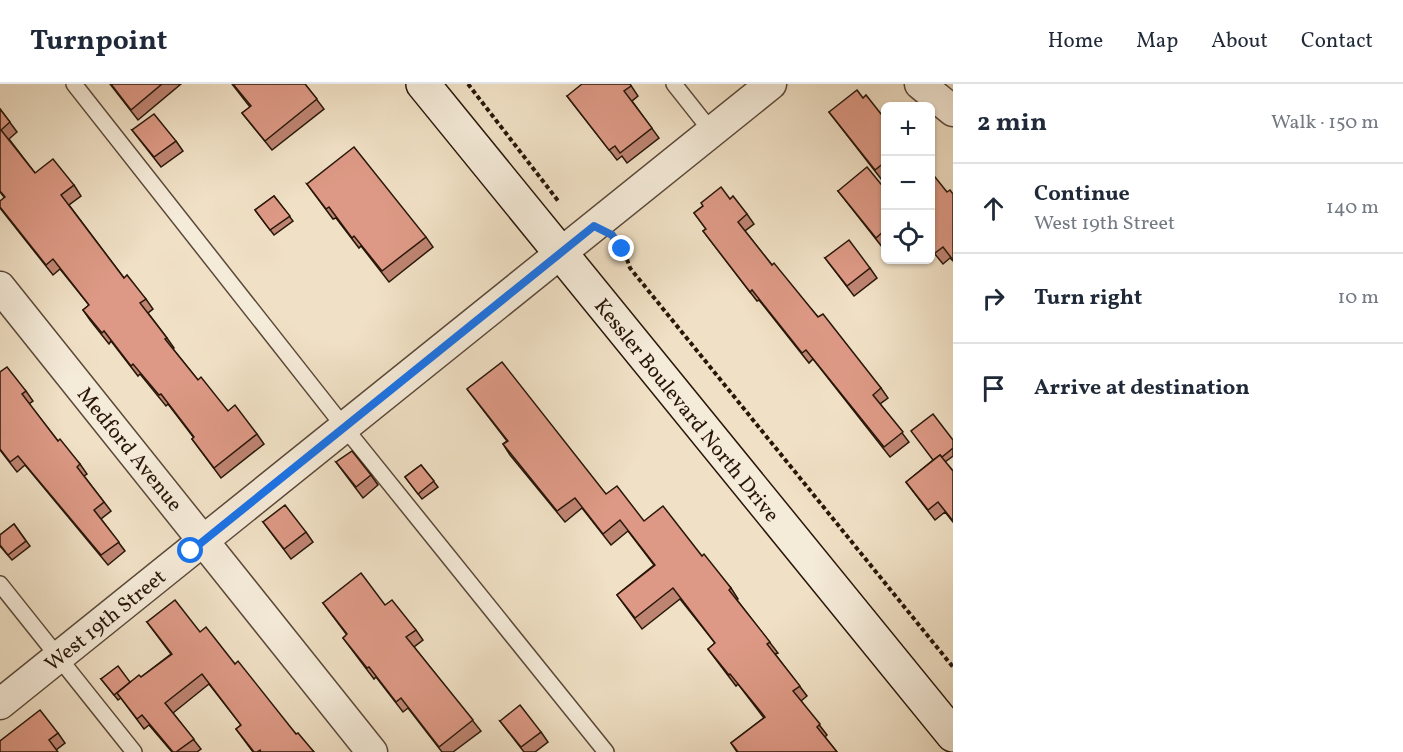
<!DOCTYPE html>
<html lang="en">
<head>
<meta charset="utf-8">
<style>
  :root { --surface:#fff; --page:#f2f2f3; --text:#1f2937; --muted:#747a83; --line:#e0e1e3 }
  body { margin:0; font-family:Vollkorn,serif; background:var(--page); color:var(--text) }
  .controls { position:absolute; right:18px; top:18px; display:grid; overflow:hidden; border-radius:9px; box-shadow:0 2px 4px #0004 }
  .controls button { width:54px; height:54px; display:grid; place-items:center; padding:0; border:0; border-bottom:2px solid var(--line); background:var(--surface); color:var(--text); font:30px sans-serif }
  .stop { position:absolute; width:18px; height:18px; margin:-14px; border:4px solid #1a73e8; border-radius:50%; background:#fff }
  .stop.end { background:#1a73e8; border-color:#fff; box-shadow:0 2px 6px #0008 }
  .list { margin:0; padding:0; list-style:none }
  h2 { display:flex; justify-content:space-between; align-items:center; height:78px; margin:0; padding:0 24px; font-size:26px }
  h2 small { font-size:20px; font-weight:400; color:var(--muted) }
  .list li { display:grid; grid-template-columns:39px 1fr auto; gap:18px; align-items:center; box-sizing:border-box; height:90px; padding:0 24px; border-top:2px solid var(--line) }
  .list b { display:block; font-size:22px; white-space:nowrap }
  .list p { margin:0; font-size:20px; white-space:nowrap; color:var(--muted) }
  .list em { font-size:20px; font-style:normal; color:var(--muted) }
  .icon { flex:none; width:33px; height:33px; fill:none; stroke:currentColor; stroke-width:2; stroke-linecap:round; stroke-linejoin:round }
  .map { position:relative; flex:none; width:953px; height:668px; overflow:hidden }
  header { display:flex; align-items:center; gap:36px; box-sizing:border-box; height:84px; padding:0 30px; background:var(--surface); border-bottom:2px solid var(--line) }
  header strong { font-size:28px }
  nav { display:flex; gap:33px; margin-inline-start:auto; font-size:21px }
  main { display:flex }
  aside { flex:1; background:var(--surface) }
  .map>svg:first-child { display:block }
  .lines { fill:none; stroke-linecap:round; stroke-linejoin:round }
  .service-casing { stroke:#5a4838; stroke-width:18 }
  .minor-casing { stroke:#5a4838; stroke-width:33 }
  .secondary-casing { stroke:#281609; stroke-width:36 }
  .path { stroke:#281609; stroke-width:4; stroke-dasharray:4.5 3; stroke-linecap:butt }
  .service { stroke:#f5ebd9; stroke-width:15 }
  .minor { stroke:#f5ebd9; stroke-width:30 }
  .secondary { stroke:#f5ebd9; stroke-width:33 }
  .wall { fill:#be8472; stroke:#281609; stroke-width:1.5 }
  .building { fill:#dd9985; stroke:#281609; stroke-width:1.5 }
  .route { stroke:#1a73e8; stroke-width:8 }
  .labels { text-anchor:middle; stroke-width:5; stroke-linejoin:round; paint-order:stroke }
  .street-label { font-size:21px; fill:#281609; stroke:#f5ebd9 }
</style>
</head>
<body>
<header>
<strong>Turnpoint</strong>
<nav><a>Home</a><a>Map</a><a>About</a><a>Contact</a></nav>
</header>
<main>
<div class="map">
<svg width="953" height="668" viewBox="0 0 953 668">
  <rect width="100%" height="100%" fill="#f0e0c5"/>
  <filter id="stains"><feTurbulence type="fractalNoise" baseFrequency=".00333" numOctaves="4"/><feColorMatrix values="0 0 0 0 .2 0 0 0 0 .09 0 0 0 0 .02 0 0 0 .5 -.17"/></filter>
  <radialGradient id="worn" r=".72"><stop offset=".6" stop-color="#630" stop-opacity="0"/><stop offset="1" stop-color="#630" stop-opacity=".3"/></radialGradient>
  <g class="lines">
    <g class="service-casing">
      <g id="service">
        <path d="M74 0 345 344 606 668"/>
        <path d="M674 0 712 48"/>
        <path d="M0 500 134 668"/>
      </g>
    </g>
    <g class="minor-casing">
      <g id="minor">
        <path d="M920 0 953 27"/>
        <path d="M0 203 372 668"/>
        <path d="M0 620 771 0"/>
      </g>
    </g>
    <g class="secondary-casing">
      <path id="secondary" d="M423 0 953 651"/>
    </g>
    <g class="path">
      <path d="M468 0 559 118"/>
      <path d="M616 156 623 164 630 184 953 583"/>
    </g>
    <use href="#service" class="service"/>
    <use href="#minor" class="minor"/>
    <use href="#secondary" class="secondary"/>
  </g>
  <g class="wall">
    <path d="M110 0H181L138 36Z"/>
    <path d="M232 0H305L324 25 272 66 242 29 250 23Z"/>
    <path d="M630 0 638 12 632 17 659 54 627 79 622 72 617 76 567 12Z"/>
    <path d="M863 14 885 35V93L882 96 829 28Z"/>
    <path d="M0 25 17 48 9 55 35 89 74 101 81 112 69 121 124 194 146 215 153 225 148 229 167 254 174 264 173 265 198 296 228 327 257 350 264 360 221 394 192 355 194 354 168 320 166 322 140 290 138 292 111 257 109 260 90 236 83 226 89 221 60 185 53 191 0 124 4 113 0 108Z"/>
    <path d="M132 46 176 57 183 67 161 83Z"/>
    <path d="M930 96 947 108 953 110V177L950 174 943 180 930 164Z"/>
    <path d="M307 100 426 153 433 163 389 198 361 162 359 164 336 134 333 135Z"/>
    <path d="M885 105V162L883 164 838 107Z"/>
    <path d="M274 112 293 137 274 151 255 126Z"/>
    <path d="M730 115 747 130 754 140 745 147 772 181 881 304 888 314 880 320 909 358 890 373 813 275 809 279 759 216 757 217 703 147 706 145 694 129 703 122Z"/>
    <path d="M825 174 870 184 877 194 854 212Z"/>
    <path d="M0 288 26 307 33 317 29 320 58 357 80 380 87 390 84 392 111 427 101 435 125 467 108 481 25 381 17 388 0 366Z"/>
    <path d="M467 305 606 410 644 437 702 472 731 504 738 515 737 516 778 569 775 570 807 612 801 617 827 651 825 653 837 668H737L731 659 764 634 738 600 736 602 708 565 715 559 680 515 642 545 617 511 654 481 628 447 611 461 582 424 565 438 510 371 503 360 507 357Z"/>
    <path d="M953 356V372L945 378 953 387V438L945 428 935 436 906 398 933 376Z"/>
    <path d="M336 378 371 391 378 401 363 414Z"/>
    <path d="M421 381 438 403 422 415 405 393Z"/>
    <path d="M263 438 306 448 313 458 291 475Z"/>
    <path d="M14 440 30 462 12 476 0 462V451Z"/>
    <path d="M323 519 385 521 416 546 423 556 414 563 481 647 453 668H442L408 624 403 628 376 593 374 595 343 554 347 551Z"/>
    <path d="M147 538 200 548 235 580 296 650 314 668H253L236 645 241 641 209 600 173 629 201 665 197 668H172L149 641 144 645 121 614 118 616 101 595 130 598 141 593 171 570Z"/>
    <path d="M500 637 541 648 548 658 535 668H524Z"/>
    <path d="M58 649 65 659 56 666 0 668Z"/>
  </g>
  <g class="building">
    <path d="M111 0H162L131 26Z"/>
    <path d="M233 0H305L317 15 265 57 242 29 251 22Z"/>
    <path d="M582 0H630L631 2 624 7 652 44 620 69 615 62 609 66 567 12Z"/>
    <path d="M857 6 863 14 866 11 885 35V78L875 86 829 28Z"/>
    <path d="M0 25 10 38 1 46 35 89 53 75 74 101 61 111 124 194 127 191 146 215 140 219 167 254 165 255 198 296 201 293 228 327 235 321 257 350 214 384 192 355 194 353 161 310 159 311 133 280 131 282 104 247 102 249 83 226 89 221 53 175 46 181 0 123V117L5 113 0 107Z"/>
    <path d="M154 30 176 57 154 73 132 46Z"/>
    <path d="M354 63 426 153 382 187 354 152 352 154 329 123 326 125 307 100Z"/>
    <path d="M867 83 885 105V146L876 154 838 107Z"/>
    <path d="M935 93 947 108 950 106 953 110V176L943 163 935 169 930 163V96Z"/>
    <path d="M721 103 730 115 733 112 747 130 738 138 772 181 774 179 818 233 823 230 881 304 873 311 903 348 884 363 806 266 802 269 752 206 750 208 703 147 706 145 694 129 703 122 701 119Z"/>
    <path d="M274 112 290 132 270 146 255 126Z"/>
    <path d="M849 156 870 184 847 202 825 174Z"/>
    <path d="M502 278 606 410 617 402 644 437 663 422 702 472 704 470 731 504 729 506 770 558 767 560 800 602 793 607 820 640 817 643 837 668H738L731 659 765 633 730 590 729 591 708 565 715 559 673 504 635 534 617 511 655 481 620 436 603 450 575 414 557 427 503 360 508 357 467 305Z"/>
    <path d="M7 283 26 307 22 310 58 357 60 355 80 380 77 383 104 418 94 426 119 458 101 471 18 372 10 378 0 365V288Z"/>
    <path d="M933 330 953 356V364L942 373 940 371 933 376 911 347Z"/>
    <path d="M352 367 371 391 356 403 336 378Z"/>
    <path d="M940 371 953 387V437L938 418 928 426 906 398Z"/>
    <path d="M421 381 434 397 418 410 405 393Z"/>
    <path d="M285 421 306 448 284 465 263 438Z"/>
    <path d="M14 440 26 457 8 471 0 461V451Z"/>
    <path d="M361 489 385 521 392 516 416 546 406 553 473 636 439 663 401 614 396 618 369 583 367 584 343 554 347 550 323 519Z"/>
    <path d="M175 516 200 548 206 543 235 580 238 577 296 650 298 649 314 668H261L260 666 257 668H254L236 645 241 641 202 590 165 619 194 655 176 668H173L142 631 137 635 117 609 139 591 141 593 172 570 147 538Z"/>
    <path d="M118 582 130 598 114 611 101 595Z"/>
    <path d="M520 621 541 648 521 663 500 637Z"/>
    <path d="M40 626 58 649 49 656 58 668H0V657Z"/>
  </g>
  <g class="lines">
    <path class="route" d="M191 467 594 142 612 151 622 165"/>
  </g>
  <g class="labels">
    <g class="street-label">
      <text transform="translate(687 326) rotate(51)" y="7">Kessler Boulevard North Drive</text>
      <text transform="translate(130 365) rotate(51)" y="7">Medford Avenue</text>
      <text transform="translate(105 536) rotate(-39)" y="7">West 19th Street</text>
    </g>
  </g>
  <rect width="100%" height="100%" filter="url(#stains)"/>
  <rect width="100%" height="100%" fill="url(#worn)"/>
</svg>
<div class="controls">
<button>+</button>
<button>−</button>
<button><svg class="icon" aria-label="locate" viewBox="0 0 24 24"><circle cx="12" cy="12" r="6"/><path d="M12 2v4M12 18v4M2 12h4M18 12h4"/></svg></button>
</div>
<div class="stop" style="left:191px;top:467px"></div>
<div class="stop end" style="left:622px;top:165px"></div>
</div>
<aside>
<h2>2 min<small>Walk · 150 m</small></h2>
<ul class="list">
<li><svg class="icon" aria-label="ahead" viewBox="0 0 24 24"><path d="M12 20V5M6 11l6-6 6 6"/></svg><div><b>Continue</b><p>West 19th Street</p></div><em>140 m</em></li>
<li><svg class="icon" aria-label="right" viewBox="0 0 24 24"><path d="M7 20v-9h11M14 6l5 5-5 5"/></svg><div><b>Turn right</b></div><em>10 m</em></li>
<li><svg class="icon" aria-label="arrive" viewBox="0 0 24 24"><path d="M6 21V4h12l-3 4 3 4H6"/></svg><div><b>Arrive at destination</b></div></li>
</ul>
</aside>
</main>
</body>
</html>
